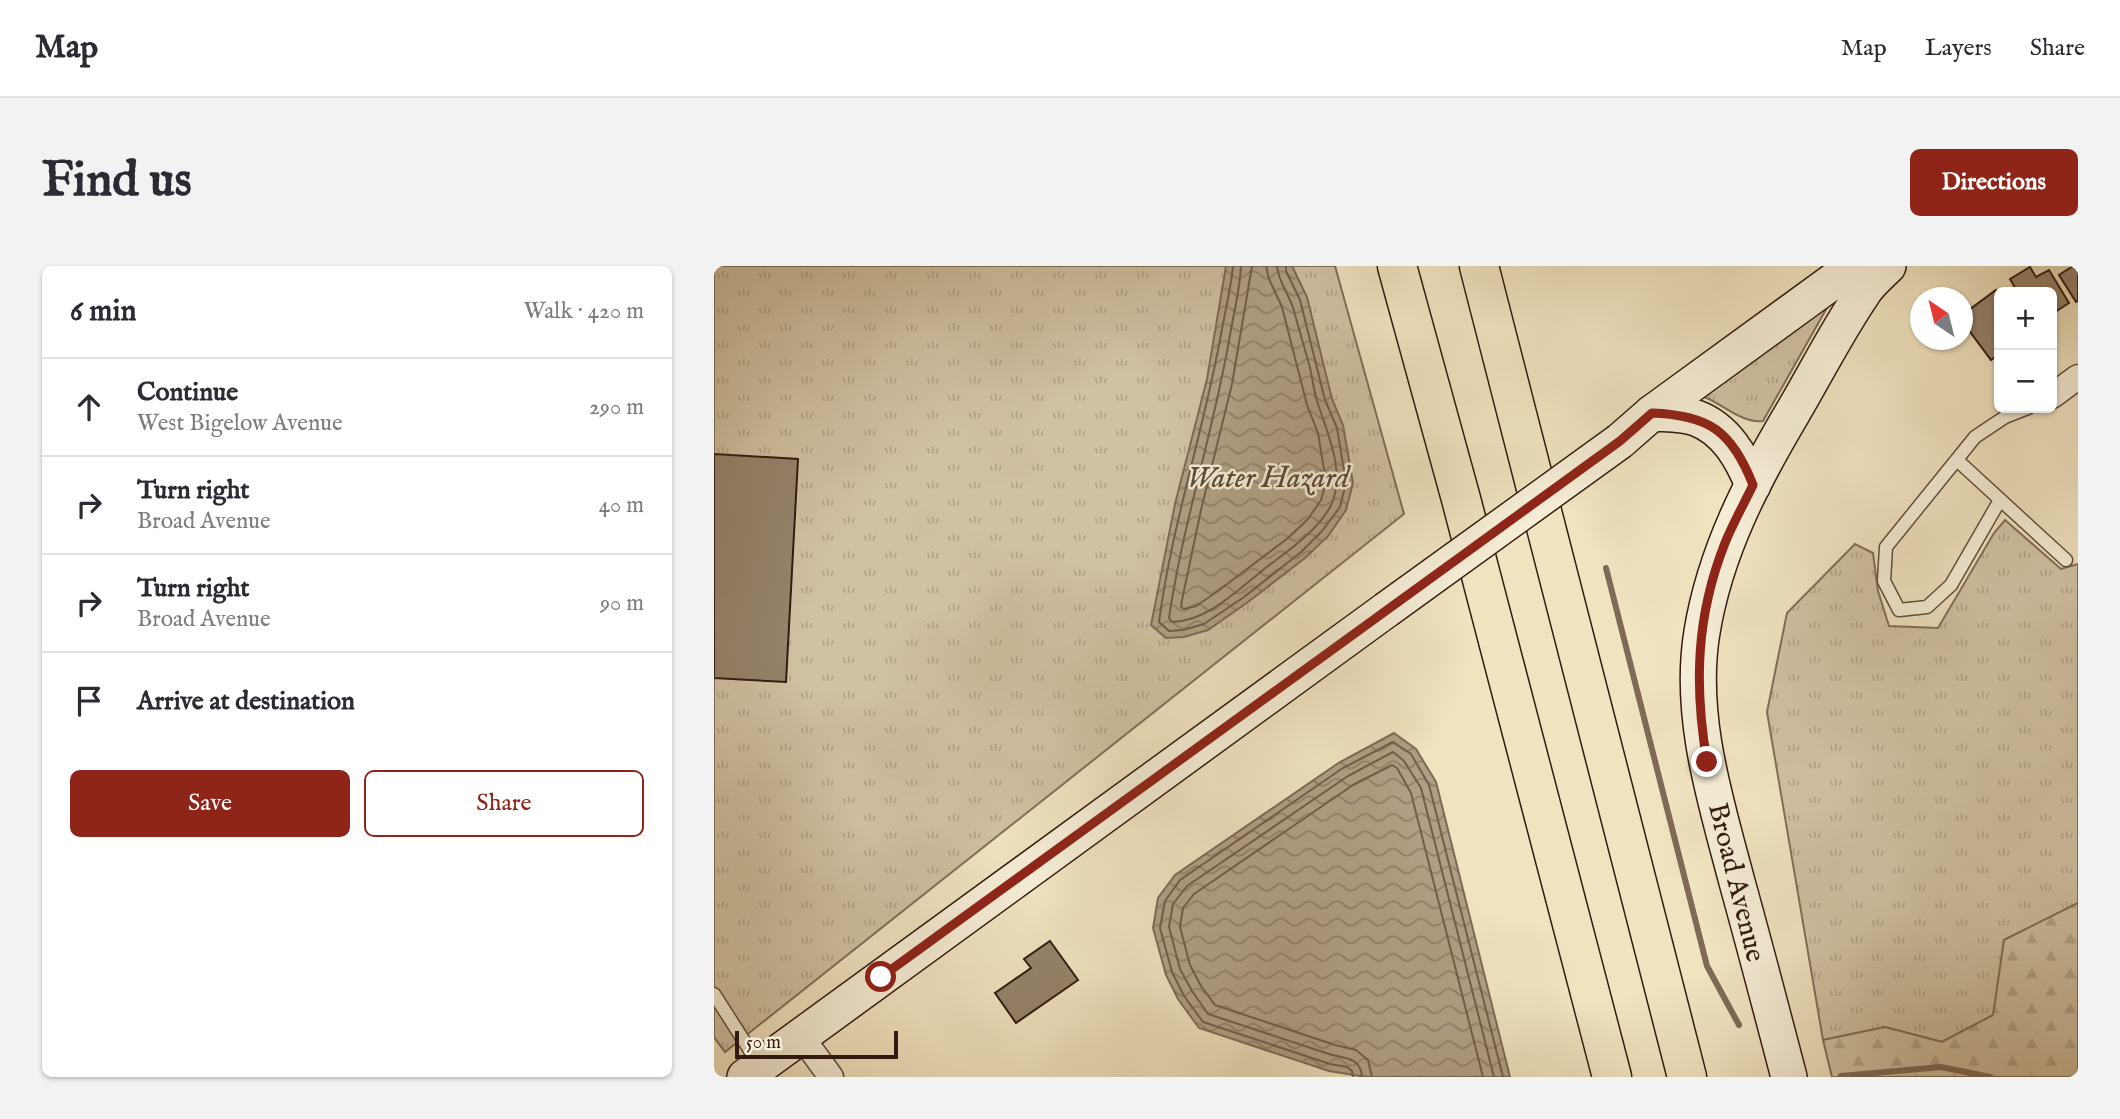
<!DOCTYPE html>
<html lang="en">
<head>
<meta charset="utf-8">
<style>
  :root { --surface:#fff; --page:#f2f2f3; --text:#2b2b33; --muted:#7c7c81; --line:#e1e1e2; --accent:#8f2418 }
  body { margin:0; font-family:"IM FELL English",serif; background:var(--page); color:var(--text) }
  .controls { position:absolute; right:21px; top:21px; display:grid; overflow:hidden; border-radius:10px; box-shadow:0 2px 5px #0004 }
  .controls button { width:63px; height:63px; display:grid; place-items:center; padding:0; border:0; border-bottom:2px solid var(--line); background:var(--surface); color:var(--text); font:35px sans-serif }
  .compass { position:absolute; left:1196px; top:21px; width:63px; height:63px; border-radius:50%; background:var(--surface); box-shadow:0 2px 5px #0004; rotate:325deg }
  .scale { position:absolute; left:21px; bottom:18px; width:163px; box-sizing:border-box; padding-left:7px; border:4px solid #331b10; border-top:0; font-size:19px; line-height:24px; white-space:nowrap; color:#331b10; -webkit-text-stroke:5px #f5edd6; paint-order:stroke }
  .stop { position:absolute; width:21px; height:21px; margin:-16px; border:5px solid #8f2418; border-radius:50%; background:#fff }
  .stop.end { background:#8f2418; border-color:#fff; box-shadow:0 2px 7px #0008 }
  .list { margin:0; padding:0; list-style:none }
  h2 { display:flex; justify-content:space-between; align-items:center; height:91px; margin:0; padding:0 28px; font-size:30px }
  h2 small { font-size:23px; font-weight:400; color:var(--muted) }
  .list li { display:grid; grid-template-columns:46px 1fr auto; gap:21px; align-items:center; box-sizing:border-box; height:98px; padding:0 28px; border-top:2px solid var(--line) }
  .list b { display:block; font-size:26px; white-space:nowrap }
  .list p { margin:0; font-size:23px; white-space:nowrap; color:var(--muted) }
  .list em { font-size:23px; font-style:normal; color:var(--muted) }
  .actions { display:flex; gap:14px; padding:21px 28px }
  .actions a { flex:1; padding:16px 0; border:2px solid var(--accent); border-radius:10px; text-align:center; font-size:24px; color:var(--accent) }
  .actions .main { background:var(--accent); color:#fff }
  .icon { flex:none; width:38px; height:38px; fill:none; stroke:currentColor; stroke-width:2; stroke-linecap:round; stroke-linejoin:round }
  .map { position:relative; flex:none; width:1364px; height:811px; overflow:hidden; border-radius:10px }
  header { display:flex; align-items:center; gap:42px; box-sizing:border-box; height:98px; padding:0 35px; background:var(--surface); border-bottom:2px solid var(--line) }
  header strong { font-size:33px }
  nav { display:flex; gap:38px; margin-inline-start:auto; font-size:24px }
  .intro { display:flex; align-items:center; justify-content:space-between; box-sizing:border-box; height:168px; padding:0 42px }
  h1 { margin:0; font-size:49px }
  .button { padding:18px 32px; border-radius:10px; background:var(--accent); color:#fff; font-size:24px; font-weight:700 }
  main { display:flex; gap:42px; padding:0 42px }
  aside { flex:1; background:var(--surface); border-radius:10px; box-shadow:0 2px 5px #0004 }
  .map>svg:first-child { display:block }
  .grass { fill:url(#grass-tufts); stroke:#826e59; stroke-width:2 }
  .forest { fill:url(#forest-firs); stroke:#826e59; stroke-width:2 }
  .water { fill:url(#water-waves); stroke:#7e6a56; stroke-width:2 }
  .lines { fill:none; stroke-linecap:round; stroke-linejoin:round }
  .shore { stroke:#725d4a; stroke-width:2 }
  .stream { stroke:#7e6a56; stroke-width:6 }
  .building { fill:#95836c; stroke:#331b10; stroke-width:2 }
  .lane-casing { stroke:#624d3c; stroke-width:15 }
  .street-casing { stroke:#624d3c; stroke-width:27 }
  .secondary-casing { stroke:#331b10; stroke-width:38 }
  .highway-casing { stroke:#331b10; stroke-width:41 }
  .lane { stroke:#f5edd6; stroke-width:12 }
  .street { stroke:#f5edd6; stroke-width:24 }
  .secondary { stroke:#f5edd6; stroke-width:35 }
  .highway { stroke:#f0e3c0; stroke-width:38 }
  .secondary-bridge-casing { stroke:#331b10; stroke-width:38; stroke-linecap:butt }
  .secondary-bridge { stroke:#f5edd6; stroke-width:35 }
  .route { stroke:#8f2418; stroke-width:9 }
  .labels { text-anchor:middle; stroke-width:5; stroke-linejoin:round; paint-order:stroke }
  .street-label { font-size:28px; fill:#331b10; stroke:#f5edd6 }
  .water-label { font-size:30px; font-style:italic; fill:#5f4939; stroke:#f5edd6 }
</style>
</head>
<body>
<header>
<strong>Map</strong>
<nav><a>Map</a><a>Layers</a><a>Share</a></nav>
</header>
<div class="intro"><h1>Find us</h1><a class="button">Directions</a></div>
<main>
<aside>
<h2>6 min<small>Walk · 420 m</small></h2>
<ul class="list">
<li><svg class="icon" aria-label="ahead" viewBox="0 0 24 24"><path d="M12 20V5M6 11l6-6 6 6"/></svg><div><b>Continue</b><p>West Bigelow Avenue</p></div><em>290 m</em></li>
<li><svg class="icon" aria-label="right" viewBox="0 0 24 24"><path d="M7 20v-9h11M14 6l5 5-5 5"/></svg><div><b>Turn right</b><p>Broad Avenue</p></div><em>40 m</em></li>
<li><svg class="icon" aria-label="right" viewBox="0 0 24 24"><path d="M7 20v-9h11M14 6l5 5-5 5"/></svg><div><b>Turn right</b><p>Broad Avenue</p></div><em>90 m</em></li>
<li><svg class="icon" aria-label="arrive" viewBox="0 0 24 24"><path d="M6 21V4h12l-3 4 3 4H6"/></svg><div><b>Arrive at destination</b></div></li>
</ul>
<div class="actions"><a class="main">Save</a><a>Share</a></div>
</aside>
<div class="map">
<svg width="1364" height="811" viewBox="0 0 1364 811">
  <defs>
    <pattern id="grass-tufts" width="24" height="20" patternUnits="userSpaceOnUse" patternTransform="scale(1.75)"><rect width="24" height="20" fill="#d0c1a2"/><path d="M3 7l-1-3M5 7V3M7 7l1-3M15 17l-1-3M17 17v-4M19 17l1-3" fill="none" stroke="#b3a58a"/></pattern>
    <pattern id="forest-firs" width="22" height="20" patternUnits="userSpaceOnUse" patternTransform="scale(1.75)"><rect width="22" height="20" fill="#d0c1a2"/><path d="M5 1l3.5 6h-7zM16 11l3.5 6h-7z" fill="#b3a58a"/></pattern>
    <pattern id="water-waves" width="16" height="10" patternUnits="userSpaceOnUse" patternTransform="scale(1.75)"><rect width="16" height="10" fill="#b09f84"/><path d="M0 5q4-4 8 0t8 0" fill="none" stroke="#90816b"/></pattern>
  </defs>
  <rect width="100%" height="100%" fill="#f0e3c0"/>
  <filter id="stains"><feTurbulence type="fractalNoise" baseFrequency=".00286" numOctaves="4"/><feColorMatrix values="0 0 0 0 .2 0 0 0 0 .09 0 0 0 0 .02 0 0 0 .5 -.17"/></filter>
  <radialGradient id="worn" r=".72"><stop offset=".6" stop-color="#630" stop-opacity="0"/><stop offset="1" stop-color="#630" stop-opacity=".3"/></radialGradient>
  <g class="grass">
    <path d="M0 0H621L690 248 11 786 0 771Z"/>
    <path d="M1119 31 1049 155C1028 158 1008 137 988 130Z"/>
    <path d="M1291 254 1347 303 1364 298V637L1290 674 1280 749 1228 776 1171 761 1109 774 1053 446 1073 347 1141 278 1159 287 1164 325 1175 360 1224 362 1280 267Z"/>
  </g>
  <path class="forest" d="M1364 637V811H1118L1109 774 1171 761 1228 776 1279 749 1290 674Z"/>
  <g class="water">
    <path d="M512 0H578L593 31 618 133 629 159 639 217 632 244 614 270 591 292 534 336 494 364 470 371 452 372 437 359 461 238 493 113Z"/>
    <path d="M680 467 702 483 722 516 796 811H652L615 805 485 762 464 733 452 709 439 662 444 632 461 609 626 496Z"/>
  </g>
  <g class="lines">
    <g class="shore">
      <path d="M519 0C517 21 512 42 508 63 491 161 458 257 445 356L455 365 469 364 490 358 530 331 587 286 608 265 626 241 632 217 623 162 611 134 586 34 572 5V0"/>
      <path d="M527 0C526 23 520 46 516 69 500 164 469 256 455 352L458 356C493 355 523 325 549 304 572 286 606 264 618 237 631 205 614 169 604 138 600 127 599 114 596 102 591 83 585 64 580 45 576 29 564 16 563 0"/>
      <path d="M538 0 518 118 487 244 468 334 467 341 470 343 482 340 504 325 574 272 594 253 607 234 612 216 604 167 593 139 568 41 555 13 552 0"/>
      <path d="M639 811 638 805 633 801 616 798 489 756 470 730 458 706 446 662 451 635 466 614 629 502 679 476 697 488 715 519 789 811"/>
      <path d="M648 811C647 793 633 792 618 789L494 748 478 725 466 703 455 661 459 638 473 620 634 510 679 486 690 495 707 522 780 811"/>
      <path d="M658 811 654 794 642 784 621 779 501 739 487 720 476 699 466 661 469 642 480 628 639 519 678 499 683 502 697 527 769 811"/>
    </g>
    <g class="stream">
      <path d="M892 302 993 700 1025 759"/>
      <path d="M1127 810 1227 801 1276 811"/>
    </g>
  </g>
  <g class="building">
    <path d="M1359 0H1364V35L1362 36 1345 9Z"/>
    <path d="M1316 1 1322 11 1335 4 1355 37 1338 48V26H1301L1303 25 1296 13Z"/>
    <path d="M1282 24 1285 28V88L1277 94 1248 55V49Z"/>
    <path d="M0 188 84 193 72 416 0 412Z"/>
    <path d="M336 675 364 714 302 757 281 727 317 702 310 693Z"/>
  </g>
  <g class="lines">
    <g class="lane-casing">
      <g id="lane">
        <path d="M1243 194 1352 294"/>
        <path d="M1286 234 1237 319 1213 341 1185 344 1170 315 1172 281 1261 171 1291 151 1314 142"/>
        <path d="M0 728 44 797"/>
      </g>
    </g>
    <g class="street-casing">
      <g id="street">
        <path d="M1338 130 1364 111"/>
        <path d="M87 770 117 811"/>
      </g>
    </g>
    <g class="secondary-casing">
      <g id="secondary">
        <path d="M938 147C952 148 968 147 982 152 1012 163 1028 192 1039 219"/>
        <path d="M906 175 938 147 1140 0"/>
        <path d="M31 811 672 344"/>
        <path d="M1075 811C1058 746 1041 681 1023 616 1002 536 974 450 988 366 1001 286 1038 215 1079 146 1102 107 1123 65 1149 27 1155 17 1165 9 1174 0"/>
      </g>
    </g>
    <g class="highway-casing">
      <g id="highway">
        <path d="M683 0 747 233 898 811"/>
        <path d="M765 0 973 811"/>
      </g>
    </g>
    <use href="#lane" class="lane"/>
    <use href="#street" class="street"/>
    <use href="#secondary" class="secondary"/>
    <use href="#highway" class="highway"/>
    <g class="secondary-bridge-casing">
      <path id="secondary-bridge" d="M672 344 906 175"/>
    </g>
    <use href="#secondary-bridge" class="secondary-bridge"/>
  </g>
  <g class="lines">
    <path class="route" d="M167 711 906 175 938 147C995 149 1018 165 1039 219 1030 238 1019 257 1011 277 982 350 980 419 993 496"/>
  </g>
  <g class="labels">
    <g class="street-label">
      <text transform="translate(1024 616) rotate(76)" y="10">Broad Avenue</text>
    </g>
    <g class="water-label">
      <text x="554" y="221">Water Hazard</text>
    </g>
  </g>
  <rect width="100%" height="100%" filter="url(#stains)"/>
  <rect width="100%" height="100%" fill="url(#worn)"/>
</svg>
<div class="controls">
<button>+</button>
<button>−</button>
</div>
<svg class="compass" viewBox="-18 -18 36 36"><path d="M0-13l5 13h-10z" fill="#e53935"/><path d="M0 13l5-13h-10z" fill="#7c7c81"/></svg>
<div class="scale">50 m</div>
<div class="stop" style="left:167px;top:711px"></div>
<div class="stop end" style="left:993px;top:496px"></div>
</div>
</main>
</body>
</html>
